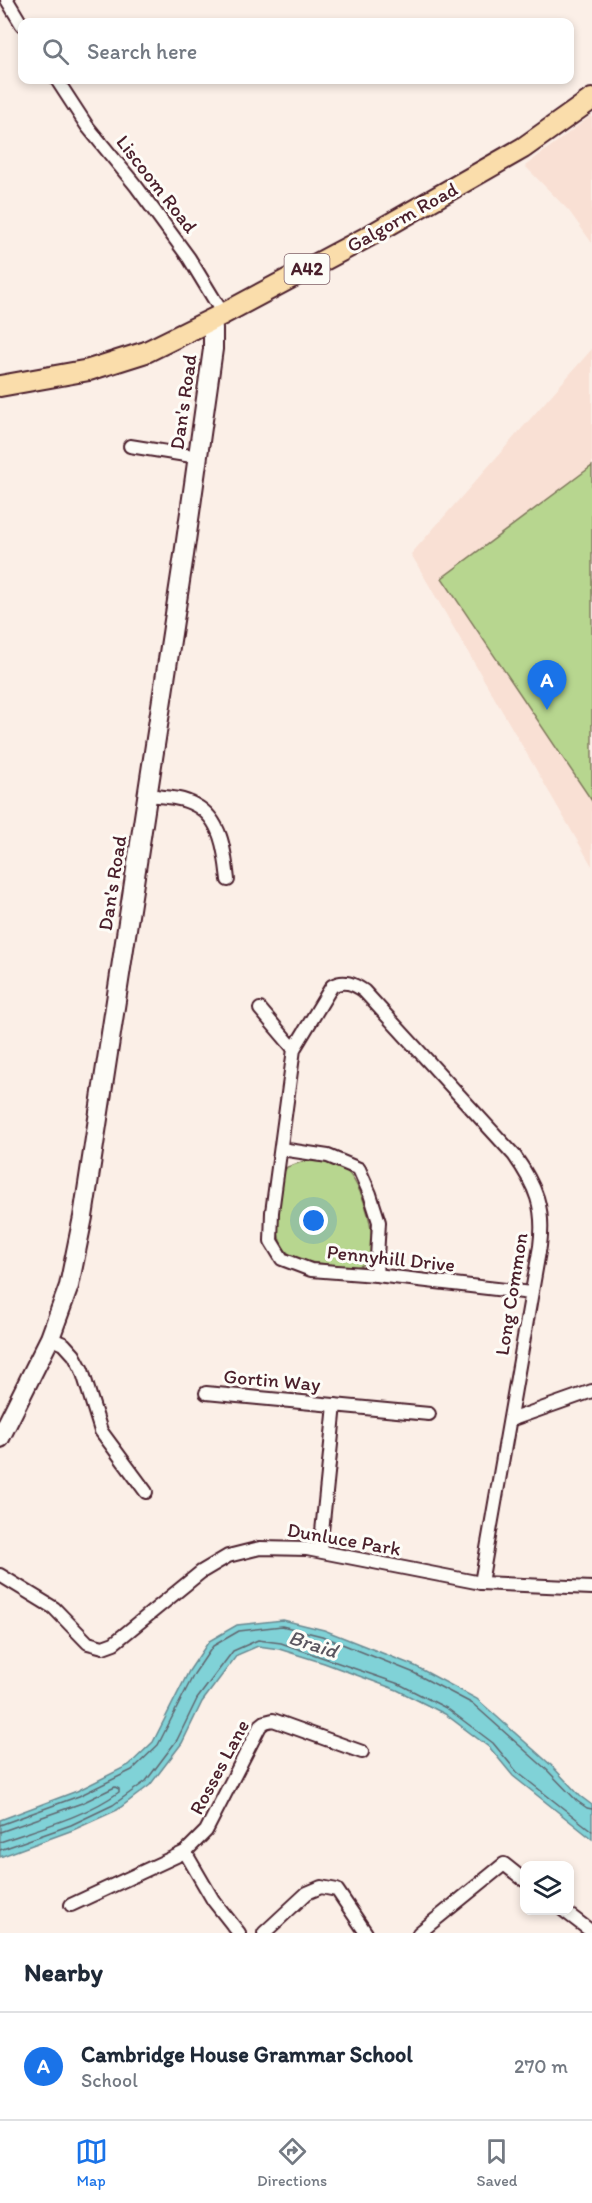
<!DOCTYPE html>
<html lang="en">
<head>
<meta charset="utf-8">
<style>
  :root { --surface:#fff; --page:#f6f6f7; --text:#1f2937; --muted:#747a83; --line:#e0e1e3; --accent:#1a73e8 }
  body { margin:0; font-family:Itim,sans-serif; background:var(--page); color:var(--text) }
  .controls { position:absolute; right:18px; bottom:18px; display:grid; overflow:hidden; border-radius:12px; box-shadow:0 3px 9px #0003 }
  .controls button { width:54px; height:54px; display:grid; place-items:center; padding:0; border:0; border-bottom:2px solid var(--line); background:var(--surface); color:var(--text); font:30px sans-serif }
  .you { position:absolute; left:314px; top:1221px; width:21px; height:21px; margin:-15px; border:4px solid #fff; border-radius:50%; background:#1a73e8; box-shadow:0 0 0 9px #1a73e833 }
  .badge { display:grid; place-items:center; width:39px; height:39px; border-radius:50%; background:var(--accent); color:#fff; font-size:20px; font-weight:700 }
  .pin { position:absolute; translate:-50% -50px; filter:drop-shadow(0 2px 3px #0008) }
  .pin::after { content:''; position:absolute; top:32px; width:21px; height:18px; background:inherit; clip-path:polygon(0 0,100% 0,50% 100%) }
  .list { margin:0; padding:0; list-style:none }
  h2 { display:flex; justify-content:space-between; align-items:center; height:78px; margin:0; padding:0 24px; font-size:26px }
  h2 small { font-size:20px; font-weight:400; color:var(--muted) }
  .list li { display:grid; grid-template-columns:39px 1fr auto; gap:18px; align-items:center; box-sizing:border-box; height:108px; padding:0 24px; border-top:2px solid var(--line) }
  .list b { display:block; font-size:22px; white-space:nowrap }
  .list p { margin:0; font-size:20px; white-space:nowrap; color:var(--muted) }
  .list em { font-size:20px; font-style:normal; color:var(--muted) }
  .icon { flex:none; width:33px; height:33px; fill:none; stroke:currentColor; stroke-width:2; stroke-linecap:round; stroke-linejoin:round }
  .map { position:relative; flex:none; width:592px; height:1933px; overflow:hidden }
  .search { position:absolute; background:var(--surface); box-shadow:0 3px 9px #0003; left:18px; right:18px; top:18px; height:66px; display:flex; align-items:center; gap:15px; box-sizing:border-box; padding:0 21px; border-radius:12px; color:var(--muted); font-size:22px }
  .sheet { height:186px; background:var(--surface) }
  nav { display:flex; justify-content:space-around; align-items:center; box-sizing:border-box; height:84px; border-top:2px solid var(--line); background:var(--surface); font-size:16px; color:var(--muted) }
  nav a { display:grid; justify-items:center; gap:3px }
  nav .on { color:var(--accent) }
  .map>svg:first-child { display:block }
  .built { fill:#f9e0d4 }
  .green { fill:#b7d68f; stroke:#807a5d; stroke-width:1.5 }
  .water { fill:#80d2d7; stroke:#6a8a92; stroke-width:1.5 }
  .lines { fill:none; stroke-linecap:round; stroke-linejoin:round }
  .shore { stroke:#606770; stroke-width:1.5 }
  .street-casing { stroke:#4a1f2b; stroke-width:16 }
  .secondary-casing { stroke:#4a1f2b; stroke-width:22 }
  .primary-casing { stroke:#4a1f2b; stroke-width:24 }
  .street { stroke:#fdfcf7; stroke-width:12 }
  .secondary { stroke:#fdfcf7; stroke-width:18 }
  .primary { stroke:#faddab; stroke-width:20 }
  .labels { text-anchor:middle; stroke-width:6; stroke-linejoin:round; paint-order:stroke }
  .shield { fill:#fdfcf7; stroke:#806168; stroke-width:1.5 }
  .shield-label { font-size:18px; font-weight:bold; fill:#4a1f2b }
  .street-label { font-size:20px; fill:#4a1f2b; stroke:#fdfcf7 }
  .water-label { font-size:21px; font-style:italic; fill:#5a555f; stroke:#fdfcf7 }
</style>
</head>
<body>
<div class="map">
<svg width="592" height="1933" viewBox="0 0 592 1933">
  <rect width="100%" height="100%" fill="#fbefe7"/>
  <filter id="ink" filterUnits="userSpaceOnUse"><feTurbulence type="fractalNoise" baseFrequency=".0167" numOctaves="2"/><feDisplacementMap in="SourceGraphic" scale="12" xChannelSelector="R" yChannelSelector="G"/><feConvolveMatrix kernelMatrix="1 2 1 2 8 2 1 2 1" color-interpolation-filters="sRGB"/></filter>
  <g filter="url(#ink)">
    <g class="built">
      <path d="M592 115V243L569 211 525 166Z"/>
      <path d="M592 349V866L411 554Z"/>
    </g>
    <g class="green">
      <path d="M592 466V801L442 578Z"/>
      <path d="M304 1161C318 1161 332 1162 344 1169 362 1181 382 1245 366 1262 357 1271 342 1266 331 1265 322 1263 312 1263 303 1261 264 1251 280 1202 283 1173L287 1167Z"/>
    </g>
    <path class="water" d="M283 1620 324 1630 415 1666 477 1699 552 1766 580 1796 592 1805V1839L513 1776 490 1748 445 1714 397 1690 324 1663 279 1649 258 1646 237 1655 202 1702 182 1743 150 1785 117 1810 73 1830 0 1857V1820L77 1791 129 1765 153 1742 189 1671 209 1641 237 1625Z"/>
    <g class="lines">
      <g class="shore">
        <path d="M0 1825 79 1796 132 1770 158 1745 194 1674 213 1646 239 1631 282 1626 322 1636 412 1672 473 1704 547 1770 577 1801 587 1808 592 1809"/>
        <path d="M0 1832 82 1803 115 1787 119 1789V1792C85 1817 39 1828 0 1842"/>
        <path d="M0 1850 71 1825 113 1805 146 1781 177 1740 197 1699 233 1651 258 1640 281 1643 399 1684 448 1709 493 1743 517 1772 592 1831"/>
      </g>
      <g class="street-casing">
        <g id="street">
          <path d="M7 0 22 25"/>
          <path d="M57 80 87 126 136 186 189 258 223 314"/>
          <path d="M130 446 198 457"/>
          <path d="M148 795C163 797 181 797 195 805 222 819 225 853 228 880"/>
          <path d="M260 1009 294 1049"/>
          <path d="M281 1149 328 1156 359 1169 370 1194 379 1222 376 1275"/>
          <path d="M50 1338 64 1344 74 1355 82 1370 101 1431 146 1492"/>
          <path d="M206 1393 429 1414"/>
          <path d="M510 1420 592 1391"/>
          <path d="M320 1551 335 1405"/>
          <path d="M0 1575 54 1608 88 1643 103 1647 114 1643 201 1572 228 1556 260 1548 307 1549 481 1583 592 1588"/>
          <path d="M481 1583 540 1246C545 1208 536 1186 514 1155L364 991C354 984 344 979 332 986L294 1049 272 1212 271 1241 282 1259 311 1270 376 1275 531 1293"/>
          <path d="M185 1852 213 1900 239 1933"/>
          <path d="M71 1905 185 1852 206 1831 260 1726 265 1722 273 1720 362 1752"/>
          <path d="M563 1910 592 1932"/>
          <path d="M264 1933 307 1893 321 1887 337 1890 366 1933"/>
          <path d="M419 1933 504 1864 524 1880"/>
        </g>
      </g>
      <g class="secondary-casing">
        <path id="secondary" d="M0 1438 50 1338 69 1286 83 1217 184 555 213 349V328L210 321"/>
      </g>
      <g class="primary-casing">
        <path id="primary" d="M0 386 89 370 146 352 223 314 371 235 523 148 592 99"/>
      </g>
      <use href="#street" class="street"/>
      <use href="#secondary" class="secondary"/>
      <use href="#primary" class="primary"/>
    </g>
  </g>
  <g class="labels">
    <rect class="shield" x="284.5" y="254" width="45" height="30" rx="4.5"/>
    <g class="shield-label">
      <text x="307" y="275">A42</text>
    </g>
    <g class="street-label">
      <text transform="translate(157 184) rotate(52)" y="7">Liscoom Road</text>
      <text transform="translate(402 217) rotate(-29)" y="7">Galgorm Road</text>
      <text transform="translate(183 402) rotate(-82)" y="7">Dan's Road</text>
      <text transform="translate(112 883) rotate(-81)" y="7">Dan's Road</text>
      <text transform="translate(391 1258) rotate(6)" y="7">Pennyhill Drive</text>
      <text transform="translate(511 1294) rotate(-81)" y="7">Long Common</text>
      <text transform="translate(272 1380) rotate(5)" y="7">Gortin Way</text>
      <text transform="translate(344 1539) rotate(10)" y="7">Dunluce Park</text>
      <text transform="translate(219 1767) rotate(-62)" y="7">Rosses Lane</text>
    </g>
    <g class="water-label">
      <text transform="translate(313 1644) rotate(18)" y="7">Braid</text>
    </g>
  </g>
</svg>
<div class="controls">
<button><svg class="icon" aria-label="layers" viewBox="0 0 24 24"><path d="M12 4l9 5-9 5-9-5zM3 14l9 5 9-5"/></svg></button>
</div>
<div class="you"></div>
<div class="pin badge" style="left:547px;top:710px">A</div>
<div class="search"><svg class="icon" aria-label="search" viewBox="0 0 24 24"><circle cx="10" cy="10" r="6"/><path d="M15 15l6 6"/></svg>Search here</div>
</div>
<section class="sheet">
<h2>Nearby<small></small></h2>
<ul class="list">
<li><span class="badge">A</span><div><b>Cambridge House Grammar School</b><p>School</p></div><em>270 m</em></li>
</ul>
</section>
<nav>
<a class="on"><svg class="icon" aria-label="map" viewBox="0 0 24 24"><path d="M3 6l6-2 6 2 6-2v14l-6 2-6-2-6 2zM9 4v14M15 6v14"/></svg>Map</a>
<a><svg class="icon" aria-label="directions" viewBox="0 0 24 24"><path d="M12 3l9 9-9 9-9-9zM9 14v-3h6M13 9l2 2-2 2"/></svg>Directions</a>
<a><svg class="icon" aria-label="saved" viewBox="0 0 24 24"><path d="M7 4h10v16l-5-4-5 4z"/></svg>Saved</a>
</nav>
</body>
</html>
